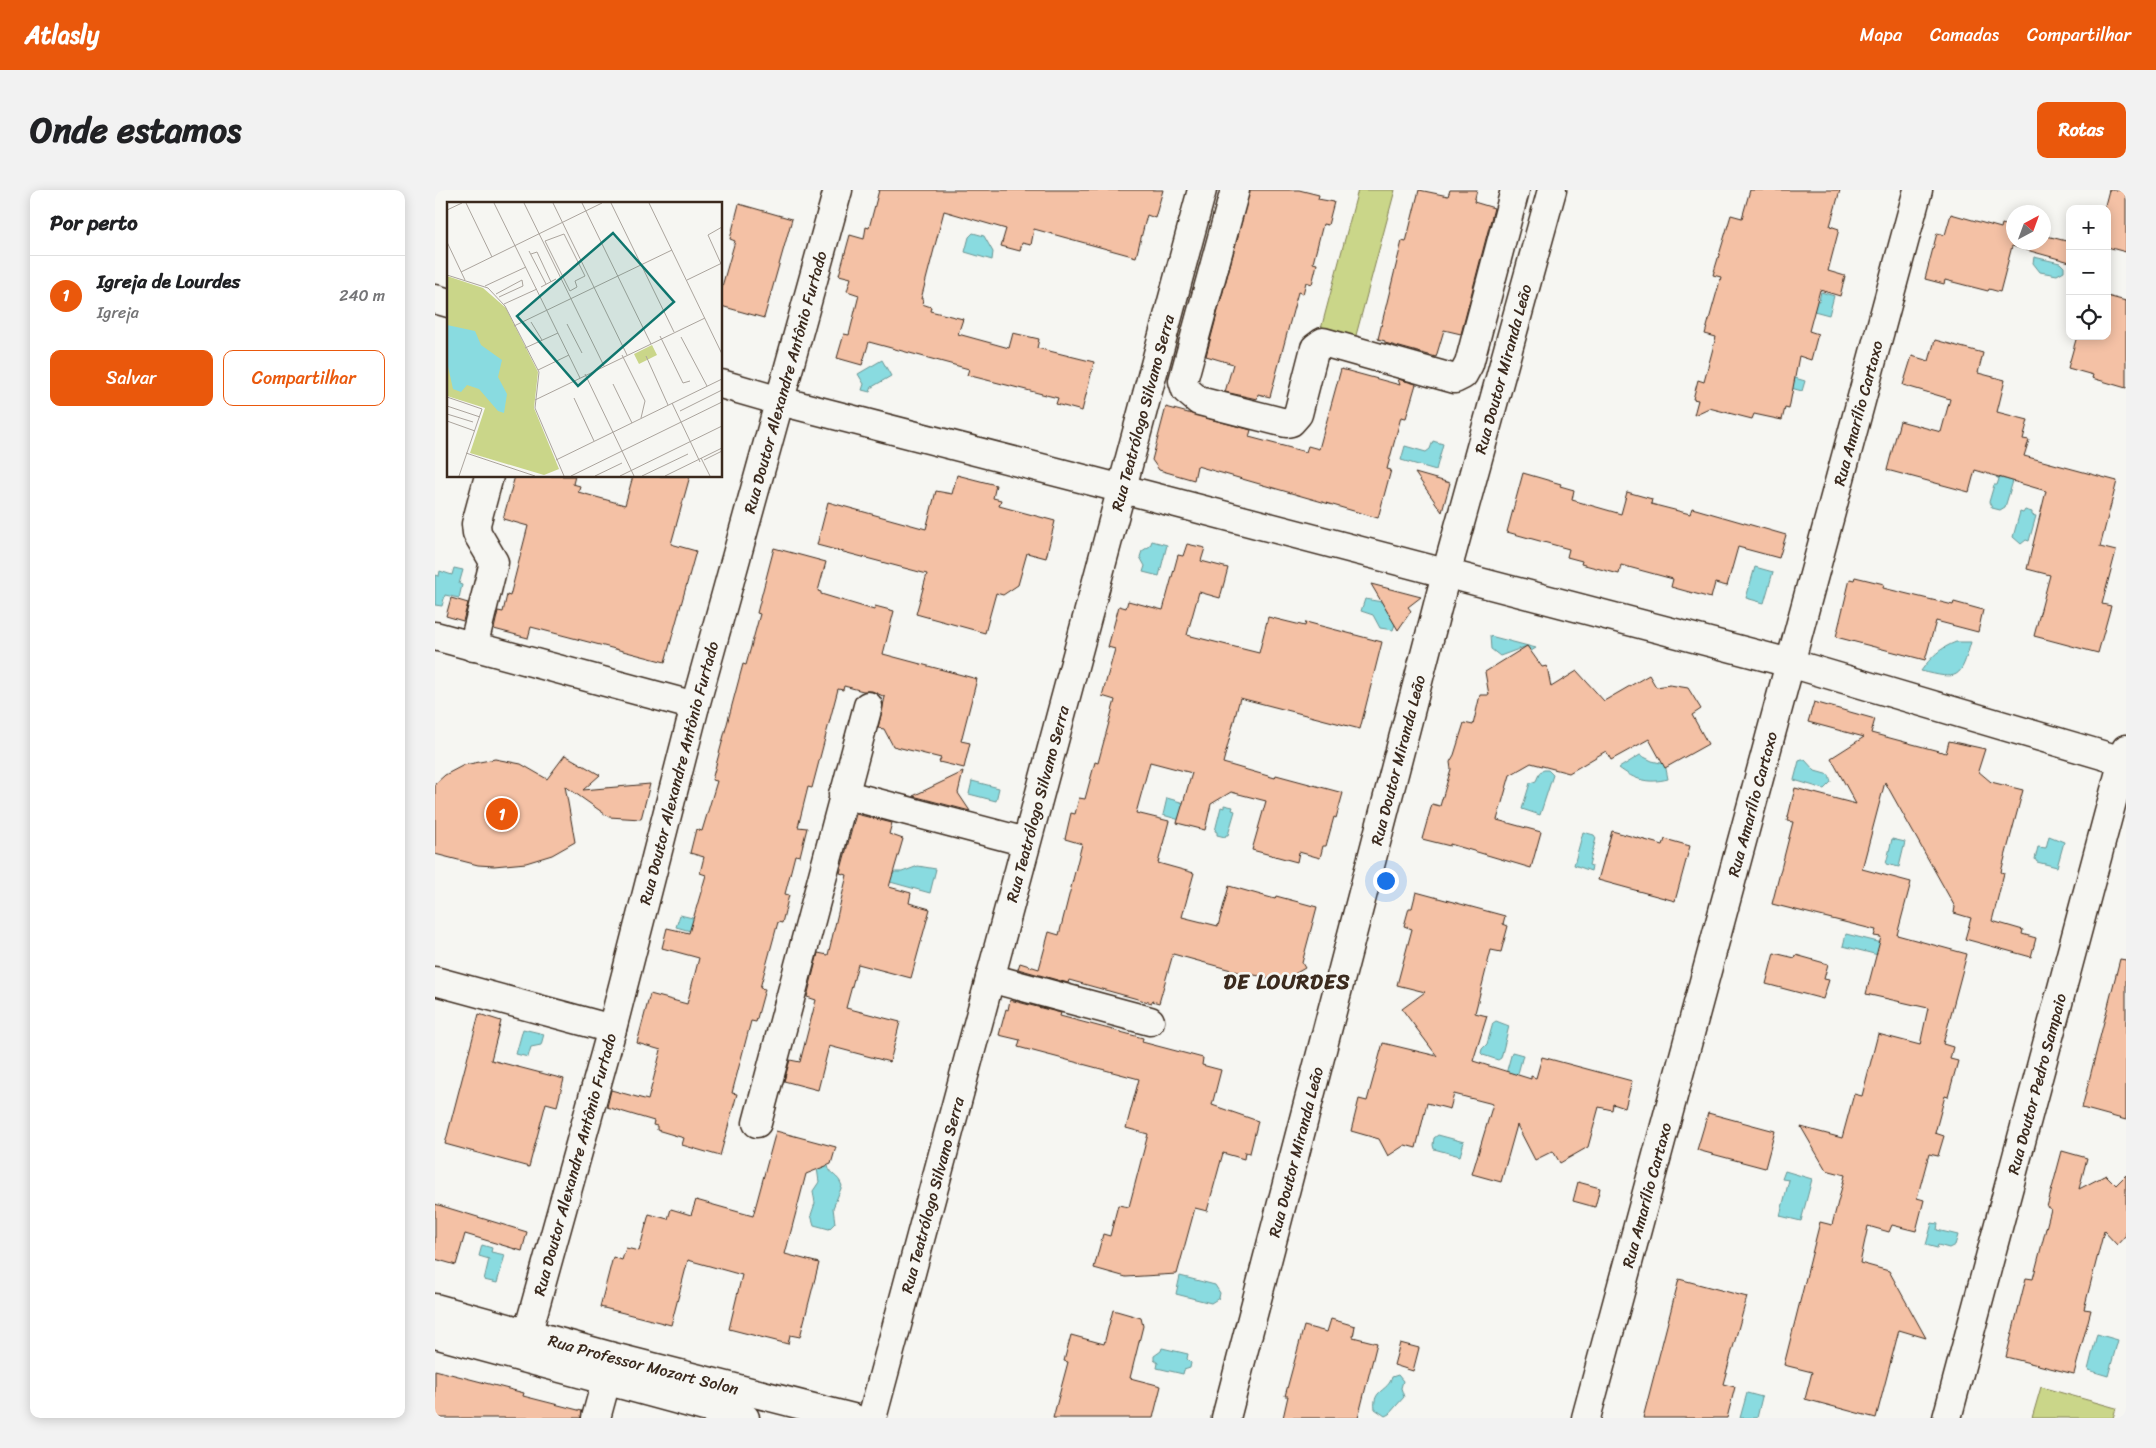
<!DOCTYPE html>
<html lang="pt">
<head>
<meta charset="utf-8">
<style>
  :root { --surface:#fff; --page:#f2f2f2; --text:#202124; --muted:#757577; --line:#e0e0e0; --accent:#ea580c }
  body { margin:0; font-family:Sriracha,sans-serif; background:var(--page); color:var(--text) }
  .controls { position:absolute; right:15px; top:15px; display:grid; overflow:hidden; border-radius:10px; box-shadow:0 2px 12px #0003 }
  .controls button { width:45px; height:45px; display:grid; place-items:center; padding:0; border:0; border-bottom:1px solid var(--line); background:var(--surface); color:var(--text); font:25px sans-serif }
  .compass { position:absolute; left:1571px; top:15px; width:45px; height:45px; border-radius:50%; background:var(--surface); box-shadow:0 2px 12px #0003; rotate:41deg }
  .you { position:absolute; left:950px; top:690px; width:18px; height:18px; margin:-12px; border:4px solid #fff; border-radius:50%; background:#1a73e8; box-shadow:0 0 0 8px #1a73e833 }
  .badge { display:grid; place-items:center; width:32px; height:32px; border-radius:50%; background:var(--accent); color:#fff; font-size:16px; font-weight:700 }
  .pin { position:absolute; translate:-50% -50%; border:2px solid #fff; box-shadow:0 1px 5px #0006 }
  .list { margin:0; padding:0; list-style:none }
  h2 { display:flex; justify-content:space-between; align-items:center; height:65px; margin:0; padding:0 20px; font-size:21px }
  h2 small { font-size:16px; font-weight:400; color:var(--muted) }
  .list li { display:grid; grid-template-columns:32px 1fr auto; gap:15px; align-items:center; box-sizing:border-box; height:80px; padding:0 20px; border-top:1px solid var(--line) }
  .list b { display:block; font-size:19px; white-space:nowrap }
  .list p { margin:0; font-size:16px; white-space:nowrap; color:var(--muted) }
  .list em { font-size:16px; font-style:normal; color:var(--muted) }
  .actions { display:flex; gap:10px; padding:15px 20px }
  .actions a { flex:1; padding:11px 0; border:1px solid var(--accent); border-radius:10px; text-align:center; font-size:18px; color:var(--accent) }
  .actions .main { background:var(--accent); color:#fff }
  .icon { flex:none; width:28px; height:28px; fill:none; stroke:currentColor; stroke-width:2; stroke-linecap:round; stroke-linejoin:round }
  .map { position:relative; flex:none; width:1691px; height:1228px; overflow:hidden; border-radius:10px }
  header { display:flex; align-items:center; gap:30px; box-sizing:border-box; height:70px; padding:0 25px; background:var(--accent); color:#fff }
  header strong { font-size:24px }
  nav { display:flex; gap:28px; margin-inline-start:auto; font-size:18px }
  .intro { display:flex; align-items:center; justify-content:space-between; box-sizing:border-box; height:120px; padding:0 30px }
  h1 { margin:0; font-size:35px }
  .button { padding:12px 22px; border-radius:10px; background:var(--accent); color:#fff; font-size:18px; font-weight:700 }
  main { display:flex; gap:30px; padding:0 30px }
  aside { flex:1; background:var(--surface); border-radius:10px; box-shadow:0 2px 12px #0003 }
  .map>svg:first-child { display:block }
  .green { fill:#cad689; stroke:#828054 }
  .water { fill:#89dbe0; stroke:#6a9492 }
  .building { fill:#f4c1a5; stroke:#3b2a1e }
  .lines { fill:none; stroke-linecap:round; stroke-linejoin:round }
  .minor-casing { stroke:#3b2a1e; stroke-width:31 }
  .minor { stroke:#f6f6f2; stroke-width:28 }
  .labels { text-anchor:middle; stroke-width:5; stroke-linejoin:round; paint-order:stroke }
  .street-label { font-size:16px; fill:#3b2a1e; stroke:#f6f6f2 }
  .district-label { font-size:21px; font-weight:bold; letter-spacing:1px; fill:#3b2a1e; stroke:#f6f6f2 }
  .inset-road { fill:none; stroke:#aba49d; stroke-width:1 }
  .view { fill:#0f766e; fill-opacity:0.15; stroke:#0f766e; stroke-width:2.5 }
  .inset-edge { fill:none; stroke:#3b2a1e; stroke-width:2.5 }
</style>
</head>
<body>
<header>
<strong>Atlasly</strong>
<nav><a>Mapa</a><a>Camadas</a><a>Compartilhar</a></nav>
</header>
<div class="intro"><h1>Onde estamos</h1><a class="button">Rotas</a></div>
<main>
<aside>
<h2>Por perto<small></small></h2>
<ul class="list">
<li><span class="badge">1</span><div><b>Igreja de Lourdes</b><p>Igreja</p></div><em>240 m</em></li>
</ul>
<div class="actions"><a class="main">Salvar</a><a>Compartilhar</a></div>
</aside>
<div class="map">
<svg width="1691" height="1228" viewBox="0 0 1691 1228">
  <rect width="100%" height="100%" fill="#f6f6f2"/>
  <filter id="ink" filterUnits="userSpaceOnUse"><feTurbulence type="fractalNoise" baseFrequency=".02" numOctaves="2"/><feDisplacementMap in="SourceGraphic" scale="10" xChannelSelector="R" yChannelSelector="G"/><feConvolveMatrix kernelMatrix="1 2 1 2 8 2 1 2 1" color-interpolation-filters="sRGB"/></filter>
  <g filter="url(#ink)">
    <g class="green">
      <path d="M923 0H960L920 149 886 139Z"/>
      <path d="M1606 1197 1681 1218 1678 1228H1597Z"/>
    </g>
    <g class="water">
      <path d="M538 43 549 46 558 62 557 70 530 62 534 47Z"/>
      <path d="M1599 67 1625 73 1629 77V81L1622 85 1605 82 1598 73Z"/>
      <path d="M1386 102 1399 106 1394 125 1364 117 1367 106 1384 111Z"/>
      <path d="M447 170 456 186 437 197 435 202 427 200 429 194 423 184Z"/>
      <path d="M1360 188 1370 191 1367 201 1326 190 1359 192Z"/>
      <path d="M998 251 1008 254 1001 280 966 270 970 256 991 262 995 259Z"/>
      <path d="M1561 287 1578 291 1570 317 1565 320 1557 318 1554 312 1559 295H1562L1564 289Z"/>
      <path d="M1590 320 1597 322V325L1601 326 1594 351 1591 350 1586 354 1578 347 1585 322 1588 323Z"/>
      <path d="M717 351 732 355 724 386 708 382 710 376 705 367 707 361 715 356Z"/>
      <path d="M1320 377 1338 382 1329 413 1311 408Z"/>
      <path d="M19 378 28 380 24 394 27 395 24 408 10 405 7 416 0 415V385L4 386 5 381 17 385Z"/>
      <path d="M930 409 947 412 960 434 958 440 945 438 938 425 926 421Z"/>
      <path d="M1055 446 1101 458 1096 461 1092 456 1065 466 1056 459Z"/>
      <path d="M1521 452H1536C1525 490 1524 490 1486 481 1496 467 1505 458 1521 452Z"/>
      <path d="M1205 565 1217 571 1230 574 1233 589C1213 594 1200 590 1184 578Z"/>
      <path d="M1367 570H1370L1380 581 1394 585 1396 592 1389 599 1359 590 1364 571Z"/>
      <path d="M1109 580H1113L1118 585 1105 625 1087 619 1095 593 1101 591 1105 582Z"/>
      <path d="M537 591 564 598 561 611 534 604Z"/>
      <path d="M732 608 766 618 762 635 728 625Z"/>
      <path d="M789 615 798 617 797 620 800 621 793 645H791L790 647 782 645V642L780 641 786 617 789 618Z"/>
      <path d="M1148 642 1159 645 1161 648 1154 675 1157 676 1156 681 1139 675Z"/>
      <path d="M1614 646 1629 652 1622 677 1602 672 1600 669 1603 657 1611 658Z"/>
      <path d="M1457 649 1470 652 1464 677 1451 674Z"/>
      <path d="M483 676 501 679 495 703 430 685 431 678 458 685 459 682H467Z"/>
      <path d="M245 725 270 731 266 744 241 737Z"/>
      <path d="M1411 744 1451 754 1447 766 1408 756Z"/>
      <path d="M1061 831 1074 836 1066 868 1063 870 1048 865 1046 863 1047 859 1052 854 1058 833Z"/>
      <path d="M88 839 109 844 106 855 96 857 93 867 81 864Z"/>
      <path d="M1077 862 1088 865 1078 902 1067 898Z"/>
      <path d="M1003 945 1029 952 1025 966 999 959 998 955 999 948Z"/>
      <path d="M390 975 393 976C395 986 403 984 407 996L398 1018 400 1033 394 1039 379 1035 376 1025 380 1013 378 1001 384 992 382 978Z"/>
      <path d="M1350 981 1377 989 1366 1031 1345 1026 1354 990 1347 989Z"/>
      <path d="M1497 1033 1503 1034 1502 1040 1523 1045 1520 1055 1514 1058 1503 1055 1502 1058 1491 1055Z"/>
      <path d="M47 1055 57 1058 56 1062 70 1065 62 1093 49 1090 54 1069 44 1066Z"/>
      <path d="M745 1086 780 1095 785 1103 784 1108 776 1113 741 1104Z"/>
      <path d="M1662 1144 1683 1150 1673 1186 1653 1180Z"/>
      <path d="M727 1158 753 1164 752 1169 756 1173 755 1178 749 1180 748 1184 722 1178 723 1173 719 1170V1166L726 1161Z"/>
      <path d="M963 1185 968 1191 966 1198 969 1207 954 1224 950 1226 940 1219C937 1199 953 1202 957 1187Z"/>
      <path d="M1312 1203 1327 1207 1322 1228H1305Z"/>
    </g>
    <g class="building">
      <path d="M444 0H728L720 28 712 25 701 67 599 39 596 55 587 53 585 61 566 56 571 39 509 21 486 109H488L487 114 496 117 495 121 528 129 523 144 574 158 578 143 604 149 602 158 659 172 647 221 621 214 623 208 532 185 534 179 434 152 427 175 402 168 409 144 414 145 424 105 412 101 416 88 404 85 415 45 429 49 431 37 434 38Z"/>
      <path d="M815 0H864L884 5 883 9 899 12 893 35 888 34 878 73 882 74 877 94 871 92 868 104 863 102 835 207 823 204 822 209 790 202 798 174 771 166Z"/>
      <path d="M984 0 1013 6 1015 0H1042L1039 12 1059 18 1026 144 1009 140 1001 167 950 153V151L943 149 967 51 971 52Z"/>
      <path d="M1315 0H1405L1395 36 1404 39 1393 81 1410 86 1405 106 1385 100 1374 141 1383 144 1376 170 1364 166 1354 219 1350 218 1347 230 1319 224 1317 229 1274 218 1259 225 1263 210 1258 209 1263 190 1269 192 1281 147 1270 144 1286 87 1278 85 1296 25 1307 28Z"/>
      <path d="M1674 0H1691V62L1672 57V19H1669Z"/>
      <path d="M304 14 357 29 329 128 286 116V100L300 51 295 49Z"/>
      <path d="M1516 24 1566 38 1567 34 1578 37V52H1608V45L1635 52V72L1577 56 1565 102 1554 99 1553 101 1510 90 1509 94 1490 89 1502 43 1510 45Z"/>
      <path d="M1672 106 1691 111V198L1657 188 1658 185 1633 178 1642 146H1672Z"/>
      <path d="M1500 150 1548 163 1543 183 1570 190 1562 222 1593 230 1588 249 1594 250 1589 266 1682 291 1665 357 1681 361 1667 414 1676 416 1663 463 1599 446 1615 385 1592 379 1611 301 1540 280 1534 302 1452 280 1465 231 1506 242 1515 209 1468 195 1477 166 1494 171Z"/>
      <path d="M906 179 965 195 963 189 981 194 971 228 966 227 952 279 956 280 943 328 762 276 759 290 724 280 717 270 731 217 816 240 814 247 871 262 873 256 884 259Z"/>
      <path d="M980 283 1015 293 1007 322Z"/>
      <path d="M1088 283 1126 294 1125 296 1139 300 1137 310 1186 324 1192 302 1217 309 1216 314 1255 324 1257 318 1351 345 1344 368 1303 357 1292 396 1280 393 1276 408 1236 397 1238 389 1186 375 1184 384 1146 374 1147 371 1132 367 1134 359 1072 342Z"/>
      <path d="M522 285 561 295 558 308 566 310 564 316 620 331 611 368 592 363 583 395 568 405 561 403 550 443 481 424 492 384 382 355 393 312 491 339 501 301 517 304Z"/>
      <path d="M80 286H140L138 294 145 296 143 302 190 315 198 286H255L236 354 261 361 230 472 96 437 93 448 59 439 63 421 68 422 72 405 75 406 93 336 68 329Z"/>
      <path d="M752 354 770 358 766 371 793 378 785 408 764 402 752 445 824 463 833 427 870 436 871 432 947 452 925 539 805 508 788 573 840 588 841 585 908 603 901 628 899 627 891 656H888L885 668 864 662 862 672 817 660 831 611 796 602 776 614 770 640 742 633 757 583 715 572 701 623 734 631 723 673 759 683 747 727 783 736 794 696 840 709 841 706 882 717 867 773 870 778 844 793 839 785 829 791 825 786 807 783 738 764 724 813 717 811V813L634 790 633 793 583 779 585 773 604 779 614 742 624 745 647 654 630 649 636 623 640 624 644 608 650 609 660 572 663 573 680 510 667 506 680 459 673 457 684 416 691 418 693 411 728 420 743 365 748 366Z"/>
      <path d="M339 358 391 372 383 401 386 402V404L439 420 440 416 459 421 448 464 542 489 526 551 535 553 529 578 504 572 506 568 458 556 449 539 443 538 450 507 437 501H428L409 496 408 500 403 499 377 598 373 597 363 637 372 638 365 666 360 665 350 704 354 705 347 733 343 732 325 798 330 799 321 832 316 831 297 903 302 904 285 966 247 955 249 948 222 940V936L218 935 219 931 172 917 176 900 213 910 226 860 202 853 215 804 252 814 264 768 227 758 232 738 254 743 271 685 265 683 269 667 255 663 261 639 267 641 282 591 277 590 308 474 311 475 325 424 322 423Z"/>
      <path d="M1420 387 1449 394 1448 398 1518 415 1519 412 1548 420 1543 442 1501 431 1490 470 1401 447 1415 389 1419 390Z"/>
      <path d="M936 394 986 407 973 417 976 421 963 440Z"/>
      <path d="M16 408 33 413 28 431 11 426Z"/>
      <path d="M1092 456 1107 477 1112 476 1116 497 1142 481 1169 511 1214 485 1221 497 1235 495 1253 498 1266 519 1257 525 1273 554 1230 578 1214 549 1176 570 1171 561 1134 583 1096 573 1075 585 1062 630 1106 642 1096 678 1015 654V656L987 649 997 614 1005 616 1016 579 1015 572 1019 565 1029 533 1038 535 1045 505H1054L1050 482Z"/>
      <path d="M1379 512 1440 529 1436 543 1511 563 1514 551 1550 559 1543 581 1556 592 1588 600 1566 682 1569 683 1557 731 1588 740 1587 744 1601 748 1596 767 1530 749 1536 728 1519 723 1520 717 1450 592 1427 679 1476 692 1462 745 1532 764 1508 854 1518 857 1515 869 1523 871 1513 907 1510 906 1500 943 1509 946 1503 966 1494 964 1482 1008 1489 1010 1481 1041 1457 1035 1454 1042 1433 1036 1425 1073 1454 1081 1491 1148 1464 1140 1441 1228 1370 1209 1377 1182 1349 1175 1385 1032 1397 1035 1410 985 1391 980 1366 937 1407 948 1419 904 1427 906 1443 844 1485 855 1493 818 1431 804 1446 747 1439 746 1441 740 1337 714 1358 632 1352 631 1360 598 1421 614 1396 568 1429 547 1373 532Z"/>
      <path d="M130 565 165 585 148 600 215 594 206 629 174 627 130 596 140 652 117 665 91 673 59 676 43 675 0 664V594L10 585 29 575 60 569 86 574 112 589Z"/>
      <path d="M528 582 523 603 535 621 478 606Z"/>
      <path d="M421 624 457 633 454 644 468 649 454 697 476 703 474 713 495 719 476 788 423 774 411 818 465 832 455 872 394 856 383 900 349 891 355 870 365 872 381 810 372 807 383 763 393 765 412 685 405 683Z"/>
      <path d="M1177 641 1228 655 1230 649 1255 656 1240 711 1163 690Z"/>
      <path d="M981 702 1070 726 1068 734 1073 736 1066 762 1056 760 1040 823 1052 826 1038 871 1096 889V886L1101 888 1107 867 1197 891 1190 918 1178 914 1177 920 1164 917 1153 957 1125 973 1118 961 1100 970 1082 935 1066 992 1037 984 1058 914 1019 904 1015 919 992 913 981 958 970 955 953 966 944 949 916 941 924 909 932 911 948 853 1002 866 967 819 990 802 962 795 977 739 969 736 974 718H977Z"/>
      <path d="M1339 763 1360 768 1361 765 1393 774 1389 789 1394 790 1388 809 1331 794Z"/>
      <path d="M1685 769 1691 770V930L1647 918Z"/>
      <path d="M575 810 626 823 625 826 708 848 707 852 768 868 767 875 786 880 777 915 823 931 815 963 810 962 809 969 788 963 772 1021 760 1018 742 1084 691 1087 659 1078 668 1044 675 1046 683 1015 694 1017 713 944 691 938 704 889 583 857 585 850 564 845 571 819 573 820Z"/>
      <path d="M44 824 66 831 56 870 129 889 122 916 111 913 94 977 10 954Z"/>
      <path d="M1273 923 1340 941 1330 978 1262 960Z"/>
      <path d="M341 941 401 957 396 974 371 984 350 1064 384 1073 365 1147 355 1145 353 1154 294 1139 307 1085 253 1070 236 1135 165 1117 178 1067 187 1070 191 1058 204 1061 214 1024 233 1029 236 1019 256 1025 261 1010 318 1026Z"/>
      <path d="M1627 961 1652 968 1644 999 1671 985 1681 995 1691 985V1045L1682 1055 1669 1041 1649 1119 1656 1120 1639 1184 1571 1167 1591 1088 1598 1089 1616 1019 1612 1017Z"/>
      <path d="M1143 992 1165 998 1160 1017 1138 1011Z"/>
      <path d="M0 1014 92 1042 87 1061 30 1044 21 1075 0 1069Z"/>
      <path d="M1244 1089 1312 1107 1288 1194 1300 1197 1292 1228H1208Z"/>
      <path d="M678 1120 706 1128 708 1136 695 1188 726 1196 718 1228H618L633 1172 629 1171 636 1145 669 1154Z"/>
      <path d="M896 1129 920 1136 918 1147 942 1153 923 1228H848L853 1206H850L869 1136 892 1142Z"/>
      <path d="M965 1153 984 1158 978 1181 959 1175Z"/>
      <path d="M0 1180 89 1203 88 1206 147 1221 146 1228H0Z"/>
    </g>
    <g class="lines">
      <g class="minor-casing">
        <g id="minor">
          <path d="M800 0 748 191 751 200 764 211 851 233 856 232 863 224 880 158 888 152 1020 189 1028 185 1034 174 1080 0"/>
          <path d="M0 109 14 113"/>
          <path d="M286 194 345 211 688 299 1355 473 1691 572"/>
          <path d="M0 446 260 516"/>
          <path d="M38 457 59 372 42 343 41 334 54 286"/>
          <path d="M408 604 591 652"/>
          <path d="M555 788 715 831"/>
          <path d="M0 791 177 839"/>
          <path d="M322 933 433 516"/>
          <path id="s1" d="M0 1118 178 1167 418 1228"/>
          <path d="M0 1144 310 1228"/>
          <path id="s2" d="M86 1167 177 839 260 516 403 0"/>
          <path d="M161 1228 176 1173"/>
          <path id="s3" d="M437 1228 767 0"/>
          <path id="s4" d="M791 1228 1011 384 1117 0"/>
          <path id="s5" d="M1151 1228 1483 0"/>
          <path id="s6" d="M1512 1228 1691 559"/>
        </g>
      </g>
      <use href="#minor" class="minor"/>
    </g>
  </g>
  <g class="labels">
    <g class="street-label">
      <text dy="6" stroke="none"><textPath href="#s4" startOffset="1085">Rua Doutor Miranda Leão</textPath></text>
      <text dy="6" stroke="none"><textPath href="#s2" startOffset="1010">Rua Doutor Alexandre Antônio Furtado</textPath></text>
      <text dy="6" stroke="none"><textPath href="#s3" startOffset="1041">Rua Teatrólogo Silvano Serra</textPath></text>
      <text dy="6" stroke="none"><textPath href="#s5" startOffset="1041">Rua Amarílio Cartaxo</textPath></text>
      <text dy="6" stroke="none"><textPath href="#s4" startOffset="680">Rua Doutor Miranda Leão</textPath></text>
      <text dy="6" stroke="none"><textPath href="#s2" startOffset="605">Rua Doutor Alexandre Antônio Furtado</textPath></text>
      <text dy="6" stroke="none"><textPath href="#s3" startOffset="636">Rua Teatrólogo Silvano Serra</textPath></text>
      <text dy="6" stroke="none"><textPath href="#s5" startOffset="636">Rua Amarílio Cartaxo</textPath></text>
      <text dy="6" stroke="none"><textPath href="#s6" startOffset="346">Rua Doutor Pedro Sampaio</textPath></text>
      <text dy="6" stroke="none"><textPath href="#s4" startOffset="275">Rua Doutor Miranda Leão</textPath></text>
      <text dy="6" stroke="none"><textPath href="#s2" startOffset="200">Rua Doutor Alexandre Antônio Furtado</textPath></text>
      <text dy="6" stroke="none"><textPath href="#s3" startOffset="231">Rua Teatrólogo Silvano Serra</textPath></text>
      <text dy="6" stroke="none"><textPath href="#s5" startOffset="231">Rua Amarílio Cartaxo</textPath></text>
      <text dy="6" stroke="none"><textPath href="#s1" startOffset="216">Rua Professor Mozart Solon</textPath></text>
    </g>
    <g class="district-label">
      <text x="852" y="799">DE LOURDES</text>
    </g>
  </g>
  <g transform="translate(12 12)">
    <rect width="275" height="275" fill="#f6f6f2"/>
    <path d="M0 74 36 86 59 106 91 170 87 206 112 267 97 273 23 251 38 206 0 194ZM205 143 210 153 192 162 187 152Z" fill="#cad689"/>
    <path d="M0 123 28 129 34 143 55 158 51 175 60 192 57 211 51 209 32 187 20 183 14 190 6 187 0 160Z" fill="#89dbe0"/>
    <path class="inset-road" d="M19 1 45 55M47 1 133 176M77 1 157 164M106 1 180 153M135 1 204 142M164 1 227 130M202 1 275 152M0 8 15 1M275 25 261 33 275 64M117 32 138 74 128 79 130 85 123 89 98 39ZM0 40 18 78M82 49 99 82M84 52 90 50 104 80M14 70 155 1M0 73 41 86 58 104 92 170 88 206 117 274M240 78 275 61M38 84 79 65M94 85 109 77M49 92 75 78 76 84 52 95M57 102 90 87M84 120 95 138M120 122 135 151M67 124 225 48M213 134 236 181 243 179M234 135 260 184M78 146 111 131M175 153 198 199 194 216M199 154 221 203M91 168 122 153M138 172 187 274M166 182 185 221M0 195 35 207 12 274M127 196 147 239M88 198 258 116M225 201 253 260M0 204 33 215M233 209 275 188M0 212 26 220M0 219 28 229M19 251 88 274M254 256 263 274M109 258 275 177M257 258 275 249M124 274 275 200M148 274 175 261M173 274 275 224M195 274 241 252M218 274 275 246"/>
    <path class="view" d="M166 31 227 100 131 184 70 114Z"/>
    <rect width="275" height="275" class="inset-edge"/>
  </g>
</svg>
<div class="controls">
<button>+</button>
<button>−</button>
<button><svg class="icon" aria-label="locate" viewBox="0 0 24 24"><circle cx="12" cy="12" r="6"/><path d="M12 2v4M12 18v4M2 12h4M18 12h4"/></svg></button>
</div>
<svg class="compass" viewBox="-18 -18 36 36"><path d="M0-13l5 13h-10z" fill="#e53935"/><path d="M0 13l5-13h-10z" fill="#757577"/></svg>
<div class="you"></div>
<div class="pin badge" style="left:67px;top:624px">1</div>
</div>
</main>
</body>
</html>
